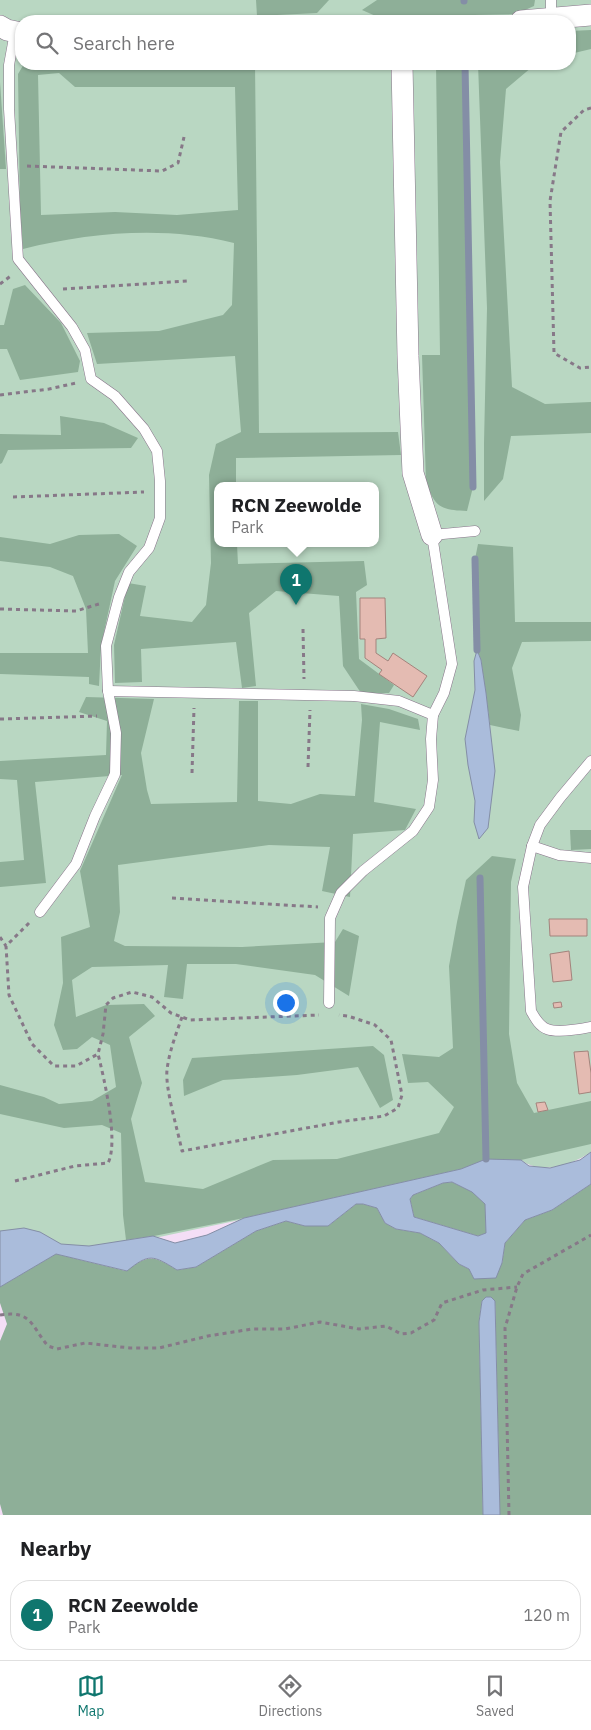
<!DOCTYPE html>
<html lang="en">
<head>
<meta charset="utf-8">
<style>
  :root { --surface:#fff; --page:#f2f2f2; --text:#202124; --muted:#757577; --line:#e0e0e0; --accent:#0f766e }
  body { margin:0; font-family:"IBM Plex Sans",sans-serif; background:var(--page); color:var(--text) }
  .you { position:absolute; left:285px; top:1002px; width:18px; height:18px; margin:-12px; border:4px solid #fff; border-radius:50%; background:#1a73e8; box-shadow:0 0 0 8px #1a73e833 }
  .badge { display:grid; place-items:center; width:32px; height:32px; border-radius:50%; background:var(--accent); color:#fff; font-size:16px; font-weight:700 }
  .pin { position:absolute; translate:-50% -41px; filter:drop-shadow(0 1px 2px #0008) }
  .pin::after { content:''; position:absolute; top:26px; width:18px; height:15px; background:inherit; clip-path:polygon(0 0,100% 0,50% 100%) }
  .popup { position:absolute; left:214px; top:482px; width:165px; height:65px; box-sizing:border-box; display:grid; place-content:center; border-radius:10px; background:var(--surface); filter:drop-shadow(0 1px 4px #0005); font-size:16px; white-space:nowrap; color:var(--muted) }
  .popup b { font-size:19px; color:var(--text) }
  .popup::after { content:''; position:absolute; left:50%; top:100%; margin-left:-10px; border:10px solid transparent; border-top-color:var(--surface) }
  .list { margin:0; padding:0; list-style:none }
  h2 { display:flex; justify-content:space-between; align-items:center; height:65px; margin:0; padding:0 20px; font-size:21px }
  h2 small { font-size:16px; font-weight:400; color:var(--muted) }
  .list li { display:grid; grid-template-columns:32px 1fr auto; gap:15px; align-items:center; box-sizing:border-box; height:70px; margin:0 10px 10px; padding:0 10px; border:1px solid var(--line); border-radius:20px }
  .list b { display:block; font-size:19px; white-space:nowrap }
  .list p { margin:0; font-size:16px; white-space:nowrap; color:var(--muted) }
  .list em { font-size:16px; font-style:normal; color:var(--muted) }
  .icon { flex:none; width:28px; height:28px; fill:none; stroke:currentColor; stroke-width:2; stroke-linecap:round; stroke-linejoin:round }
  .map { position:relative; flex:none; width:591px; height:1515px; overflow:hidden }
  .search { position:absolute; background:var(--surface); box-shadow:0 1px 4px #0004; left:15px; right:15px; top:15px; height:55px; display:flex; align-items:center; gap:12px; box-sizing:border-box; padding:0 18px; border-radius:20px; color:var(--muted); font-size:19px }
  .sheet { height:145px; background:var(--surface) }
  nav { display:flex; justify-content:space-around; align-items:center; box-sizing:border-box; height:70px; border-top:1px solid var(--line); background:var(--surface); font-size:14px; color:var(--muted) }
  nav a { display:grid; justify-items:center; gap:2px }
  nav .on { color:var(--accent) }
  .map>svg:first-child { display:block }
  .green { fill:#b9d7c2; fill-rule:evenodd }
  .forest { fill:#8eaf98; fill-rule:evenodd }
  .water { fill:#aabcdb; stroke:#848ea6; fill-rule:evenodd }
  .lines { fill:none; stroke-linecap:round; stroke-linejoin:round }
  .stream { stroke:#848ea6; stroke-width:7 }
  .building { fill:#e4bbb2; stroke:#a3837c }
  .service-casing { stroke:#88748a; stroke-width:11 }
  .minor-casing { stroke:#88748a; stroke-width:22 }
  .path { stroke:#877888; stroke-width:3; stroke-dasharray:4 4; stroke-linecap:butt }
  .service { stroke:#fff; stroke-width:10 }
  .minor { stroke:#fff; stroke-width:21 }
</style>
</head>
<body>
<div class="map">
<svg width="591" height="1515" viewBox="0 0 591 1515">
  <rect width="100%" height="100%" fill="#f4def6"/>
  <path class="green" d="M0 0H591V1152C572 1165 541 1175 521 1160L84 1253 0 1288ZM21 21H570V64H21ZM217 486H375V544H217Z"/>
  <g class="forest">
    <path d="M256 0H329L317 13 257 16Z"/>
    <path d="M377 0H535L534 6 516 14 378 17 362 10Z"/>
    <path d="M591 30V49L570 54V31Z"/>
    <path d="M24 64H255L259 433 398 432 401 455 236 458V486H217V544H237L238 564 364 561 367 585 356 592 359 659 394 685 389 693H361L343 666 339 596 276 591 249 613 256 686 242 688 236 642 141 649 142 682 115 683 114 645 128 583 146 586 140 616 192 622 206 605 211 563 209 475 216 444 241 432 235 356 97 364 87 333 159 331 223 315 232 305 234 243C165 226 92 232 23 249L20 209 18 74ZM59 73 75 87H235L238 210 177 215 115 212 41 215 38 75Z"/>
    <path d="M436 64H465L473 487 467 511C440 510 435 507 426 482L422 355H440Z"/>
    <path d="M478 64H541L532 67 506 89 500 162 512 387 545 404 591 402V433L511 436 503 479 484 501V443L487 308Z"/>
    <path d="M0 82 6 169H0Z"/>
    <path d="M25 285 61 323 80 361 78 372 20 380 7 349H0V325H4L13 289Z"/>
    <path d="M60 416 104 423 138 438 131 448 8 450 2 463 0 464V434L61 435Z"/>
    <path d="M119 534 137 546 115 581 101 646 99 686 89 684V677L0 674V653H88L86 609 73 576 50 567 0 561V537L50 544 79 535Z"/>
    <path d="M478 544 513 547 515 622H591V641L522 642 512 668 521 715 519 731 490 725 481 660 477 650 475 559Z"/>
    <path d="M86 697 154 699 141 753 147 790 151 804 237 802 239 701H258V801L291 804 320 794 355 796 362 720 361 704 389 709 418 719 420 730 380 722 374 802 416 809 405 830 353 834 350 897 322 891 330 847 269 845 118 865 120 912 114 941 125 946 242 947 335 942 343 929 359 936 349 996 315 975 236 964H187L183 999 164 997 168 965 92 967 72 980 76 1017 106 1005 144 1004 155 1016 129 1037 142 1083 131 1119 145 1182 203 1189 273 1160 337 1159 439 1133 454 1107 428 1082 408 1083 402 1054 439 1057 453 1048 449 966 457 922 466 880 492 856 516 859 511 882 509 1034 517 1083 534 1113 591 1101V1144L521 1160H486L461 1169 244 1218 154 1236 126 1240 123 1215 121 1133 102 1125 64 1128 0 1114V1085L44 1097 59 1104 92 1101 116 1087 110 1045 92 1037 77 1049 63 1050 54 1025 63 983 61 937 90 927 80 871 122 775 35 782 46 883 0 887V862L24 860 17 780 0 779V761L106 755 107 721 79 712Z"/>
    <path d="M570 830H591V849L571 850Z"/>
    <path d="M373 1046 384 1055 393 1100 380 1108 358 1067 297 1075 223 1080 184 1096 183 1080 192 1058Z"/>
    <path d="M452 1182 473 1192 485 1204 487 1233 478 1236 414 1217 410 1199 413 1195 443 1183Z"/>
    <path d="M591 1184V1515H500L495 1301 491 1297 482 1301 479 1322 483 1515H3L0 1504V1341L7 1324 0 1303V1287L56 1254 126 1271C149 1254 153 1255 177 1270L196 1267 256 1231 286 1221 305 1226H328L356 1204H363L377 1208 385 1223 396 1229 420 1233 439 1243 459 1264 469 1269 502 1263 505 1243 525 1220 552 1210Z"/>
  </g>
  <g class="water">
    <path d="M477 650 481 660 486 693 495 771 488 828 479 839 474 822 475 801 468 765 465 739 475 690 474 661Z"/>
    <path d="M591 1152V1184L552 1210 525 1220 505 1243 502 1263 496 1278 474 1279 469 1269 459 1264 439 1243 420 1233 396 1229 385 1223 377 1208 363 1204H356L328 1226H305L286 1221 256 1231 196 1267 177 1270C153 1255 149 1253 127 1271L56 1254 0 1287V1231L24 1228 40 1232 61 1244 89 1246 153 1236 175 1243 207 1235 244 1218 461 1169 486 1159 521 1160 529 1166 550 1168 580 1160ZM452 1182 472 1192 485 1204 486 1233 478 1236 414 1217 410 1199 413 1195 443 1183Z"/>
    <path d="M486 1297H491L495 1301 500 1515H483L479 1322 482 1301Z"/>
  </g>
  <g class="lines">
    <g class="stream">
      <path d="M464 0V1"/>
      <path d="M465 64 473 487"/>
      <path d="M475 559 477 650"/>
      <path d="M480 878 486 1159"/>
    </g>
  </g>
  <g class="building">
    <path d="M360 598H385L386 638 376 639V653L388 661 393 653 427 676 413 697 379 674 382 670 365 658V639H360Z"/>
    <path d="M549 919H587V936H550Z"/>
    <path d="M569 951 572 980 553 982 550 954Z"/>
    <path d="M561 1002 562 1007 554 1008 553 1003Z"/>
    <path d="M588 1051 591 1073V1092L579 1094 574 1052Z"/>
    <path d="M545 1102 548 1110 538 1112 536 1103Z"/>
  </g>
  <g class="lines">
    <g class="service-casing">
      <g id="service">
        <path d="M551 0V19"/>
        <path d="M15 32 9 65V109L18 259 72 327 85 350 91 379 115 396 144 429 157 451 160 481V518L149 548 129 572 119 597 106 646 108 691 116 733 115 774 95 816 76 864 40 912"/>
        <path d="M108 691 354 696 399 701 433 715"/>
        <path d="M591 761 560 798 540 825 532 846 523 887 531 1011C535 1018 539 1026 547 1029 557 1033 581 1029 591 1027"/>
        <path d="M532 846 559 855 591 858"/>
        <path d="M329 1003 330 918 341 893 363 871 413 831 429 807 433 780 431 739 433 715 444 693 452 664 432 535 475 531"/>
      </g>
    </g>
    <g class="minor-casing">
      <g id="minor">
        <path d="M521 21 591 15"/>
        <path d="M0 26 7 30 21 33"/>
        <path d="M402 64 408 356 413 473 432 535"/>
      </g>
    </g>
    <g class="path">
      <path d="M591 108 584 110 561 132 550 201 554 353 580 368 591 367"/>
      <path d="M27 166 162 171 178 163 184 137"/>
      <path d="M0 284 12 275"/>
      <path d="M63 289 188 281"/>
      <path d="M0 395 49 389 76 383"/>
      <path d="M13 497 144 492"/>
      <path d="M0 609 76 611 102 603"/>
      <path d="M303 629 304 679"/>
      <path d="M0 719 97 716"/>
      <path d="M308 767 310 710"/>
      <path d="M192 773 194 708"/>
      <path d="M172 898 318 907"/>
      <path d="M29 923 6 946 9 995 32 1044 54 1066H76L98 1054 103 1034 106 1005 113 998 132 992 152 997 171 1013 190 1020 319 1015"/>
      <path d="M0 937 6 946"/>
      <path d="M182 1017C176 1034 169 1052 167 1070 165 1089 178 1131 182 1151L339 1122 384 1116 398 1108 402 1095 391 1040 375 1025 348 1016 339 1015"/>
      <path d="M15 1181 75 1166 108 1163C119 1142 104 1078 98 1054"/>
      <path d="M0 1315C32 1310 31 1326 48 1346L57 1349 85 1343 130 1348H159L208 1336 252 1329H285L320 1322 359 1329 386 1326 401 1334 411 1333 434 1320 442 1303 483 1290 517 1287"/>
      <path d="M509 1515 505 1328 517 1287 523 1274 591 1235"/>
    </g>
    <use href="#service" class="service"/>
    <use href="#minor" class="minor"/>
  </g>
</svg>
<div class="you"></div>
<div class="pin badge" style="left:296px;top:605px">1</div>
<div class="popup"><b>RCN Zeewolde</b>Park</div>
<div class="search"><svg class="icon" aria-label="search" viewBox="0 0 24 24"><circle cx="10" cy="10" r="6"/><path d="M15 15l6 6"/></svg>Search here</div>
</div>
<section class="sheet">
<h2>Nearby<small></small></h2>
<ul class="list">
<li><span class="badge">1</span><div><b>RCN Zeewolde</b><p>Park</p></div><em>120 m</em></li>
</ul>
</section>
<nav>
<a class="on"><svg class="icon" aria-label="map" viewBox="0 0 24 24"><path d="M3 6l6-2 6 2 6-2v14l-6 2-6-2-6 2zM9 4v14M15 6v14"/></svg>Map</a>
<a><svg class="icon" aria-label="directions" viewBox="0 0 24 24"><path d="M12 3l9 9-9 9-9-9zM9 14v-3h6M13 9l2 2-2 2"/></svg>Directions</a>
<a><svg class="icon" aria-label="saved" viewBox="0 0 24 24"><path d="M7 4h10v16l-5-4-5 4z"/></svg>Saved</a>
</nav>
</body>
</html>
